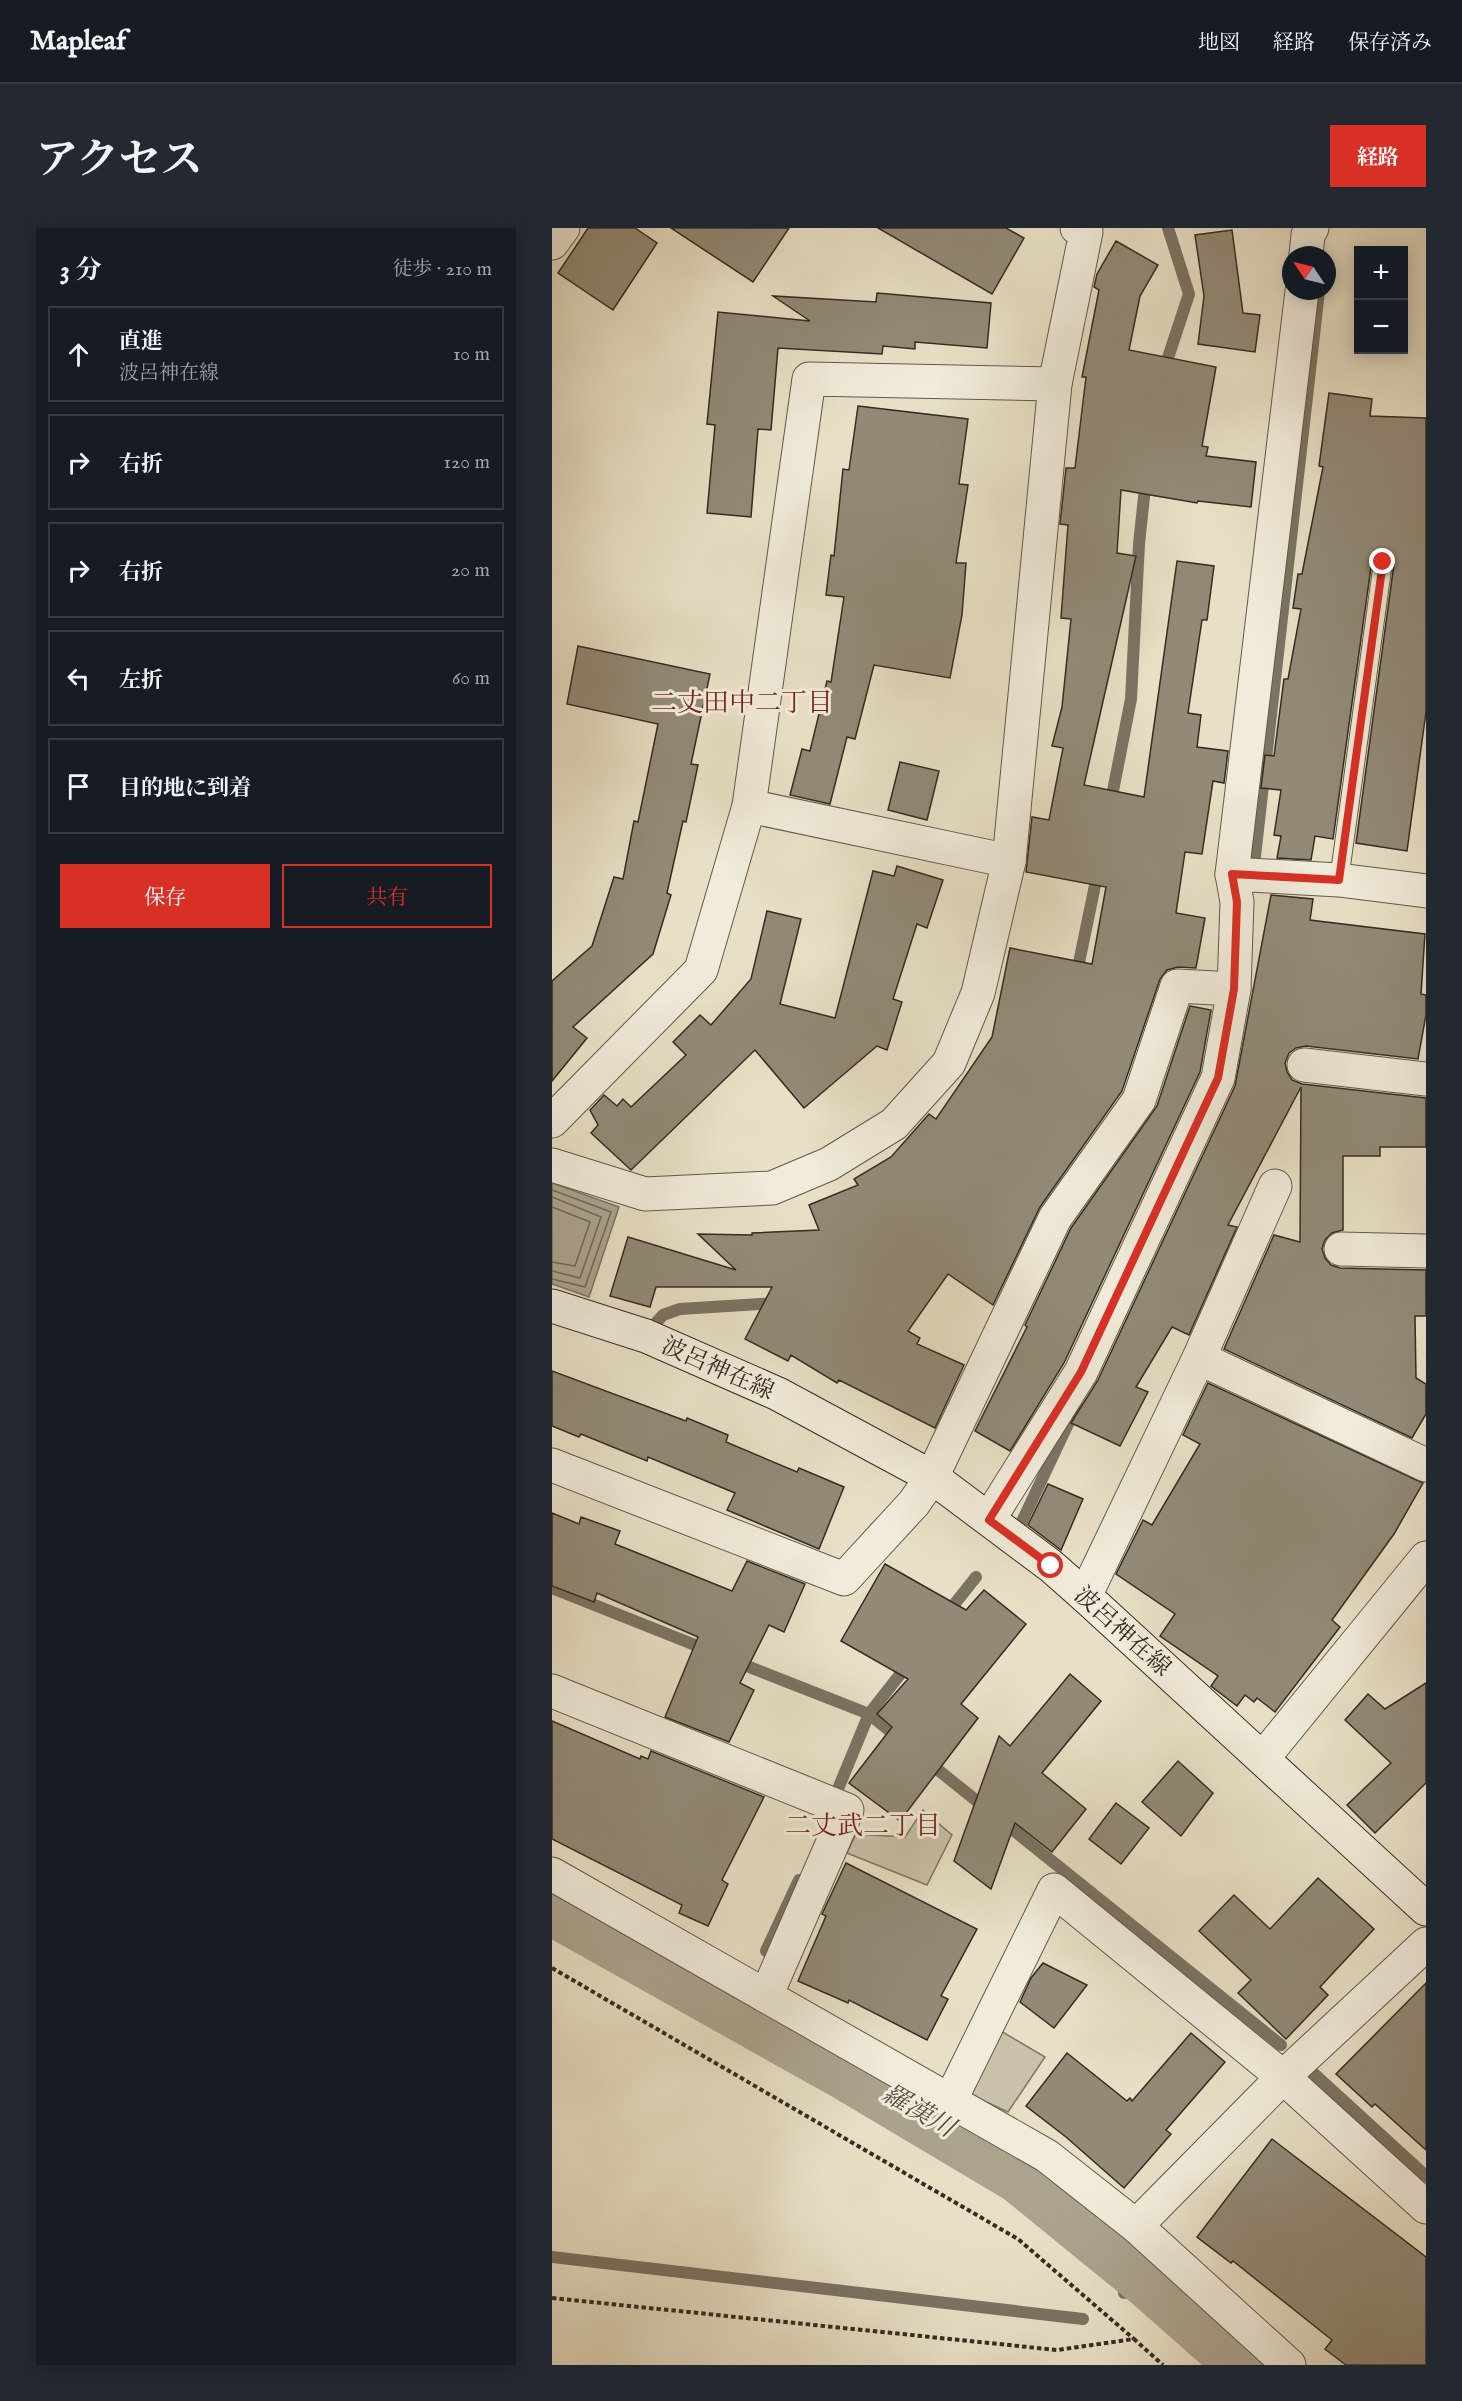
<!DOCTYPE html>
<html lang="ja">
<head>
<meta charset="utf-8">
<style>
  :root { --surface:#171b24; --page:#242831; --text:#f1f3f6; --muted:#9ea1a6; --line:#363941; --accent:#d93025 }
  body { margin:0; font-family:"IM FELL English","Noto Serif JP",serif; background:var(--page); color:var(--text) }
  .controls { position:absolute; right:18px; top:18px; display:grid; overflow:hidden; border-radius:0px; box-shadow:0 3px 15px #0003 }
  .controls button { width:54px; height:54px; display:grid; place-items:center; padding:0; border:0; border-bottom:2px solid var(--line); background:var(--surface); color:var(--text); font:30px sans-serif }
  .compass { position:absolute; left:730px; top:18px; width:54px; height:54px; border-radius:50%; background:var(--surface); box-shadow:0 3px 15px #0003; rotate:305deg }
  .stop { position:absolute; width:18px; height:18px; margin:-14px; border:4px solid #d93025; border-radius:50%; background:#fff }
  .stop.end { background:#d93025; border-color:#fff; box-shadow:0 2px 6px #0008 }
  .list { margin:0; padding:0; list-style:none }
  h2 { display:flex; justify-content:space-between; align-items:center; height:78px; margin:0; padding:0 24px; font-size:26px }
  h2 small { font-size:20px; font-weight:400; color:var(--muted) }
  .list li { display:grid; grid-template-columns:39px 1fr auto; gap:18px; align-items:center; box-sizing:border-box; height:96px; margin:0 12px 12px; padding:0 12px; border:2px solid var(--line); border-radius:0px }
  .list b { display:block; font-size:22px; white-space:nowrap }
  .list p { margin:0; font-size:20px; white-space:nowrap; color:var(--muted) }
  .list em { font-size:20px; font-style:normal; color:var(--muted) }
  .actions { display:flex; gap:12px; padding:18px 24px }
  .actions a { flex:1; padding:14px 0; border:2px solid var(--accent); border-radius:0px; text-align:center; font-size:21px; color:var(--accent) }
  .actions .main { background:var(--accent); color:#fff }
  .icon { flex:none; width:33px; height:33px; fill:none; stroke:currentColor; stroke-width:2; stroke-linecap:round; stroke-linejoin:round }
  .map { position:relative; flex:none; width:874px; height:2137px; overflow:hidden; border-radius:0px }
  header { display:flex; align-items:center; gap:36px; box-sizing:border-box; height:84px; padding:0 30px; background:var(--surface); border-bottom:2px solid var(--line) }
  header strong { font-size:28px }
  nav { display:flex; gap:33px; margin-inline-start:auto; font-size:21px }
  .intro { display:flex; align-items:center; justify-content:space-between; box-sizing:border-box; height:144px; padding:0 36px }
  h1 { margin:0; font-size:42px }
  .button { padding:15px 27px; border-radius:0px; background:var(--accent); color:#fff; font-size:21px; font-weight:700 }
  main { display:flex; gap:36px; padding:0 36px }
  aside { flex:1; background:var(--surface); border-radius:0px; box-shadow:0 3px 15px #0003 }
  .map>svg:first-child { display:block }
  .green { fill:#c9c1aa; stroke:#7e7666; stroke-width:1.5 }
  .water { fill:#aba38e; stroke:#7b7363; stroke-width:1.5 }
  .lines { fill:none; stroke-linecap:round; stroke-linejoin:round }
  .shore { stroke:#706858; stroke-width:1.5 }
  .stream { stroke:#7b7363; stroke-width:12 }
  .river { stroke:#aba38e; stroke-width:69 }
  .building { fill:#928a77; stroke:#342c22; stroke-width:1.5 }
  .service-casing { stroke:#61594b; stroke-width:20 }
  .minor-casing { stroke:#61594b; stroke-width:35 }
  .secondary-casing { stroke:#342c22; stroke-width:35 }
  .path { stroke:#342c22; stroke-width:4; stroke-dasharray:4.5 3; stroke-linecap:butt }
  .service { stroke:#f0ebda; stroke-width:18 }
  .minor { stroke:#f0ebda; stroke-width:33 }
  .secondary { stroke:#f0ebda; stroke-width:33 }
  .route { stroke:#d93025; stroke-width:8 }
  .labels { text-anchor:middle; stroke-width:6; stroke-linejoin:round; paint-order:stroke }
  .street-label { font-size:24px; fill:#342c22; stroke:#f0ebda }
  .neighbourhood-label { font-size:26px; fill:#7a1f14; stroke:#f0ebda }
  .water-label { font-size:26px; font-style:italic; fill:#585042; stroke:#f0ebda }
</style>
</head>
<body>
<header>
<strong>Mapleaf</strong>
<nav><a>地図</a><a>経路</a><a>保存済み</a></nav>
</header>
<div class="intro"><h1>アクセス</h1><a class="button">経路</a></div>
<main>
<aside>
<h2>3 分<small>徒歩 · 210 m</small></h2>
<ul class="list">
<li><svg class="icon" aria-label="ahead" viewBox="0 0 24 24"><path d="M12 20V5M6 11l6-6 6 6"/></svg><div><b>直進</b><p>波呂神在線</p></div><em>10 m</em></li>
<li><svg class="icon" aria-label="right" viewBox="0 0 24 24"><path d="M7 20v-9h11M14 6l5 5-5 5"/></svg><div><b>右折</b></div><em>120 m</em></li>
<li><svg class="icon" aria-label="right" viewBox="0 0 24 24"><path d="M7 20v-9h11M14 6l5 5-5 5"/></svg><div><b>右折</b></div><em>20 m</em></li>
<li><svg class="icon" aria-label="left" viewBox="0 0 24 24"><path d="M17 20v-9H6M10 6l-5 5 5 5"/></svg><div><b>左折</b></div><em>60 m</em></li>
<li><svg class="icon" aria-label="arrive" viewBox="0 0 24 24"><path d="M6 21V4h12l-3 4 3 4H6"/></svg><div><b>目的地に到着</b></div></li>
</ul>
<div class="actions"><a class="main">保存</a><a>共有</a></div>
</aside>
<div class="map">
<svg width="874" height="2137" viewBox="0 0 874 2137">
  <rect width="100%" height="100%" fill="#e8e0c6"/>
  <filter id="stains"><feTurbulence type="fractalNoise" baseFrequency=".00333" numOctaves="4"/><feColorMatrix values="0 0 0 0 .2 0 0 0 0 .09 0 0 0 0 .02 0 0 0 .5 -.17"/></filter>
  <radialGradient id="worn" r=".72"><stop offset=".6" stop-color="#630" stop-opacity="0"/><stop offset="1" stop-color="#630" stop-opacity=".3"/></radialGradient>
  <g class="green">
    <path d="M371 1582 400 1607 375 1657 295 1625 304 1606 353 1609Z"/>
    <path d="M449 1803 493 1829 456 1884 417 1866Z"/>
  </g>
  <path class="water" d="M0 955 67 979 37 1069 0 1056Z"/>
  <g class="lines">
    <g class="shore">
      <path d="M0 962 59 984 33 1059 0 1051"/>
      <path d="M0 969 49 989 28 1050 0 1043"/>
      <path d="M0 979 38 994 23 1038 0 1034"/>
    </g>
    <g class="stream">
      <path d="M611 145 637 66 616 0"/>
      <path d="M558 578 579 471 587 316 594 250"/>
      <path d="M701 646 767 63"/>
      <path d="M524 749 546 643"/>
      <path d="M102 1097 111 1087 128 1081 226 1075"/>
      <path d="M466 1302 524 1179"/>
      <path d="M0 1360 158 1423"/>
      <path d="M393 1388 424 1349"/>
      <path d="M182 1433 317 1486 349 1512"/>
      <path d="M375 1533 436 1582"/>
      <path d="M286 1561 317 1486 357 1435"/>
      <path d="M450 1593 729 1817"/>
      <path d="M214 1723 247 1652"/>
      <path d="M759 1843 874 1948"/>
      <path d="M0 2029 531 2091"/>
      <path d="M572 2065 600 2047"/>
    </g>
    <path class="river" d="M0 1672 303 1842 471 1942 600 2047 702 2137"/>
  </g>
  <g class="building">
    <path d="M36 0H83L105 15 61 82 6 45Z"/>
    <path d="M119 0H237L201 54Z"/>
    <path d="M326 0H454L472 10 440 66Z"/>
    <path d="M680 2 691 85 708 87 703 124 646 116 652 68 643 7Z"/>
    <path d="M564 13 606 37 588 68 577 122 664 139 650 218 656 219 654 228 704 234 699 279 646 273 645 275 569 262 565 325 584 328 532 557 592 569 625 333 662 338 655 392H650L636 485 649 487 645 519 676 523 672 555 661 553 650 626 633 624 624 685 653 690 644 740 626 739 615 742 608 751 570 863 488 979 441 1077 396 1046 356 1103 368 1110 365 1116 412 1137 383 1200 287 1152 285 1155 239 1127 236 1133 193 1111 220 1059H104L98 1079 58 1068 76 1009 184 1042 146 1006 200 1007V1005L267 1002 257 977 306 957 302 951 339 929 377 886 384 891 440 809 458 720 540 736 554 659 474 644 480 589 497 592 511 520 500 518 510 479 519 391 509 390 516 297 508 296 514 240H523L534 149H530L547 62 542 59 545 46Z"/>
    <path d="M325 65 439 75 435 120 363 114V121L331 118 330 126 226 120 219 202 206 201 199 289 155 285 163 197 155 196 166 84 258 93 221 68 324 74Z"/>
    <path d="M777 165 820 171 818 188 874 190V484L855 623 804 615 842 336 838 326 827 323 820 332 781 611 763 608 759 632 725 630 729 608 722 607 729 562 709 560 713 527 722 528 732 451H736L749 381 741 380 746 346H750L771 239 767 238Z"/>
    <path d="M306 178 416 191 407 256 416 257 404 335H414L410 387 398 450 322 437 303 511 295 509 278 576 238 567 250 521 258 523 275 453 279 454 292 369 274 367 279 327 282 328 291 241 297 242Z"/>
    <path d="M26 418 158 446 139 536 146 537 134 594 131 593 115 665 119 667 101 726 21 799 35 810 0 853V753L40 718 62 649 71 651 82 593 86 594 106 496 15 476Z"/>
    <path d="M348 534 387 543 375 592 336 582Z"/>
    <path d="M345 638 391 652 375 700 365 696 341 771 350 774 335 822 325 818 252 880 203 822 79 942 39 905 46 897 38 882 52 867 65 878 71 871 79 879 134 827 121 814 148 787 159 797 199 751 215 683 249 691 228 776 283 790 321 643 342 648Z"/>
    <path d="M719 667 761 671 758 692 873 706 869 766 874 767V787L866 831 754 818 744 820 737 825 733 835 735 844 740 852 750 856 874 870V919H828V928H791V1002L780 1005 773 1012 770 1021 773 1030 779 1037 788 1040 874 1042V1088H863L864 1150 874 1156V1186L860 1210 672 1121 722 1007 748 1014 749 859 676 997 685 999 637 1107 620 1099 584 1159 596 1164 568 1218 519 1195 546 1152 683 858Z"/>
    <path d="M638 778 659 782 648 844 512 1135 458 1223 423 1203 475 1099 473 1097 519 1000 605 878Z"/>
    <path d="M0 1143 134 1193 135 1190 176 1207 174 1214 245 1244 247 1240 292 1259 267 1321 175 1282 183 1265 96 1229 95 1233 29 1206 27 1209 0 1198Z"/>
    <path d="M656 1155 871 1255 842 1306 780 1392 788 1399 723 1484 705 1470 702 1474 693 1467 685 1478 659 1458 666 1448 608 1408 623 1386 564 1346 591 1292 600 1297 648 1216 631 1207Z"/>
    <path d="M496 1256 531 1271 509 1322 476 1297Z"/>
    <path d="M0 1285 27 1296 29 1289 68 1303 63 1316 180 1363 195 1333 253 1356 232 1404 217 1397 188 1455 202 1462 177 1514 113 1489 146 1409 45 1365 42 1374 0 1358Z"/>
    <path d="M333 1336 414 1382 432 1362 474 1396 409 1476 426 1490 348 1593 297 1555 340 1499 325 1486 356 1451 289 1413Z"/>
    <path d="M518 1446 549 1473 490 1545 534 1581 500 1624 463 1595 439 1661 402 1633 447 1508 458 1518Z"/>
    <path d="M874 1455V1555L823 1605 795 1577 839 1535 793 1492 816 1466 833 1481Z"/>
    <path d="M0 1493 88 1531 89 1528 96 1531 99 1523 212 1569 170 1652 176 1656 156 1698 127 1685 130 1677 0 1611Z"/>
    <path d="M626 1533 661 1565 629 1608 590 1574Z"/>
    <path d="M564 1575 597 1600 569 1636 537 1611Z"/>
    <path d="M294 1635 425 1701 389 1768 396 1771 375 1812 297 1772 296 1775 246 1753 274 1688 270 1686Z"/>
    <path d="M766 1650 822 1701 768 1759 776 1767 734 1811 686 1765 699 1752 647 1703 682 1667 718 1701Z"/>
    <path d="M491 1735 535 1757 502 1800 468 1774 479 1750Z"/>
    <path d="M874 1755V1922L823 1876 820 1879 784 1846Z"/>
    <path d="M639 1805 673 1834 614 1902 619 1906 572 1960 514 1909 474 1878 515 1825 575 1873 578 1870 580 1873Z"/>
    <path d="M720 1911 874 2029V2137H794L773 2121 780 2112 681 2033 679 2035 645 2009Z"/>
  </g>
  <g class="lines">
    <g class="service-casing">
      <path id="service" d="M787 652 831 334"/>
    </g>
    <g class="minor-casing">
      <g id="minor">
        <path d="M0 15 11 0"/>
        <path d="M754 27 756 7 760 0"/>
        <path d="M197 578 457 633"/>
        <path d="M680 646 750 63"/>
        <path d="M752 837 874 851"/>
        <path d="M0 893 149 742 197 578 257 151 503 156"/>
        <path d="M0 937 93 966 220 960 277 936 342 896 397 835 426 765 457 633 503 156 534 4 525 0"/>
        <path d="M789 1021 874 1023"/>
        <path d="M647 1130 723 958"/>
        <path d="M0 1237 292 1351 362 1275 380 1249 503 990 587 872 625 758 682 761"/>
        <path d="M437 1291 529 1144 666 850 682 761 685 674 680 646 787 652 874 663"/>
        <path d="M533 1368 647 1130 874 1237"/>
        <path d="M0 1463 295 1582 214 1768"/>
        <path d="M711 1530 874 1330"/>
        <path d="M0 1646 495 1928 584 1998 737 2137"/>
        <path d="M398 1873 502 1662 731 1849 874 1979"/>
        <path d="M584 1998 731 1849 874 1716"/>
      </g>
    </g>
    <g class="secondary-casing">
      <path id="secondary" d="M0 1078 94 1108 226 1166 380 1249 499 1338 533 1368 874 1681"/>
    </g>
    <g class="path">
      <path d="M0 1740 466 2011 582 2111"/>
      <path d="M0 2070 505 2122 582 2111 611 2137"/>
    </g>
    <use href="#service" class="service"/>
    <use href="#minor" class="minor"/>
    <use href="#secondary" class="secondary"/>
  </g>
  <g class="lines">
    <path class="route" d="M499 1338 437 1292 529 1144 666 850 682 761 685 674 680 646 787 652 831 334"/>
  </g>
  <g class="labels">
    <g class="street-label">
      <text transform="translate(166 1140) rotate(24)" y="8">波呂神在線</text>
      <text transform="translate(571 1403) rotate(42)" y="8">波呂神在線</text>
    </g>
    <g class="neighbourhood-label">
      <text x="190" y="483">二丈田中二丁目</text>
      <text x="311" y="1606">二丈武二丁目</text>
    </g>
    <g class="water-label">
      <text transform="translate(367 1882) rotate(30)" y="9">羅漢川</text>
    </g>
  </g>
  <rect width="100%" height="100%" filter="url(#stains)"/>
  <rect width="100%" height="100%" fill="url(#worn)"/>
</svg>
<div class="controls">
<button>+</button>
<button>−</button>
</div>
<svg class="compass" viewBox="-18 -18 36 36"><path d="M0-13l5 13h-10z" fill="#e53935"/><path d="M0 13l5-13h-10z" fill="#9ea1a6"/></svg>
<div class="stop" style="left:499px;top:1338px"></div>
<div class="stop end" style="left:831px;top:334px"></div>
</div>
</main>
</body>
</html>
